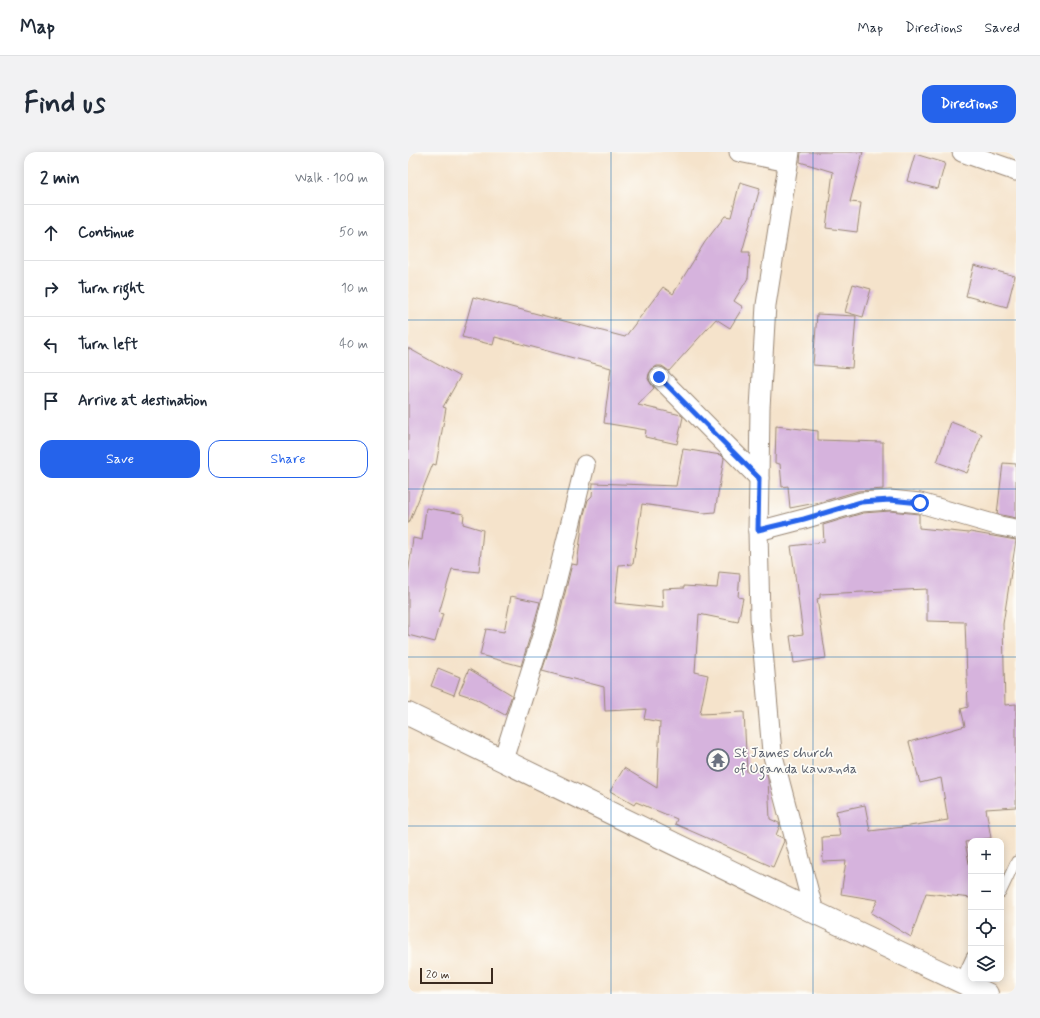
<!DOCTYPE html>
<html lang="en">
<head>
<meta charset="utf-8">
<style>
  :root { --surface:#fff; --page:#f2f2f3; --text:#1f2937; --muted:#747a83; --line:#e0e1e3; --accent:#2563eb }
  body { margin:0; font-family:Mynerve,sans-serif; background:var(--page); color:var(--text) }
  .controls { position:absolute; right:12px; bottom:12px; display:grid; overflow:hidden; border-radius:8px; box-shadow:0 2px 10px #0003 }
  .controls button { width:36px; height:36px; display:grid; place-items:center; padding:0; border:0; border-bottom:1px solid var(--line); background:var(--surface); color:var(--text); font:20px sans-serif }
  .scale { position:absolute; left:12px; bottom:10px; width:73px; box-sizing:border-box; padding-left:4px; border:2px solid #3b2a1e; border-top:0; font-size:11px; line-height:14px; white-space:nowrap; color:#3b2a1e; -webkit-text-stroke:3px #fdfcf7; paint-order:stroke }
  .stop { position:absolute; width:12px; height:12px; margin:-9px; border:3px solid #2563eb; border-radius:50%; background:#fff }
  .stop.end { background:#2563eb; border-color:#fff; box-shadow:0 1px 4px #0008 }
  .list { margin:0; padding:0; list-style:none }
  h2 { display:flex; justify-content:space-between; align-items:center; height:52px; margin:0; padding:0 16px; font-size:17px }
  h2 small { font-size:13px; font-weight:400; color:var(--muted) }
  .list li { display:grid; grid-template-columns:26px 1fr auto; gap:12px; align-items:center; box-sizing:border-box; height:56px; padding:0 16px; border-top:1px solid var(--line) }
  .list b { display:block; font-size:15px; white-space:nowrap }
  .list em { font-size:13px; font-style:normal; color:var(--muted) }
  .actions { display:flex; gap:8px; padding:12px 16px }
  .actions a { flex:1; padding:9px 0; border:1px solid var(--accent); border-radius:12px; text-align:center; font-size:14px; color:var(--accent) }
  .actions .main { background:var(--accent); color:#fff }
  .icon { flex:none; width:22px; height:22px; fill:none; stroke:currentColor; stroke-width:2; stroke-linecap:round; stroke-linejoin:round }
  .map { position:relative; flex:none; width:608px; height:842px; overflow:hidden; border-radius:12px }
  header { display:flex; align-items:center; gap:24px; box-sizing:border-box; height:56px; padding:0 20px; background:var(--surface); border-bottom:1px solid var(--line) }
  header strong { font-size:19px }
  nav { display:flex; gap:22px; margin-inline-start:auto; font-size:14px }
  .intro { display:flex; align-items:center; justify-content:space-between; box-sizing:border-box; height:96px; padding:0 24px }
  h1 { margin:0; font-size:28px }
  .button { padding:10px 18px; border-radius:12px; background:var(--accent); color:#fff; font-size:14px; font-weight:700 }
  main { display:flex; gap:24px; padding:0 24px }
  aside { flex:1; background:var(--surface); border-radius:12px; box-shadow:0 2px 10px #0003 }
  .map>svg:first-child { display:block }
  .building { fill:#d6b3dd }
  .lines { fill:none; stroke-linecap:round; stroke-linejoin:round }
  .service-casing { stroke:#988674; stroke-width:11 }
  .minor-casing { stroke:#988674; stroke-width:21 }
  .tertiary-casing { stroke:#988674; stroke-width:24 }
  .service { stroke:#fff; stroke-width:9 }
  .minor { stroke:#fff; stroke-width:19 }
  .tertiary { stroke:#fff; stroke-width:22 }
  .route { stroke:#2563eb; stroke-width:5 }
  .grid { fill:none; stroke:#1f6fb2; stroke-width:1; stroke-opacity:0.55 }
  .labels { text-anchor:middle; stroke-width:3.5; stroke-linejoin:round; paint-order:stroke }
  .worship-label { font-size:14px; fill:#5b616d; stroke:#fdfcf7; text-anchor:start }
</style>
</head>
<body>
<header>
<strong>Map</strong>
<nav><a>Map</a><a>Directions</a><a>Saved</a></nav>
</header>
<div class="intro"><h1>Find us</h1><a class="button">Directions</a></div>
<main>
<aside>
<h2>2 min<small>Walk · 100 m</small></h2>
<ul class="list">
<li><svg class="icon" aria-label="ahead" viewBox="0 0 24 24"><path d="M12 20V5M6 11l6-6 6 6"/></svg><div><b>Continue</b></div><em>50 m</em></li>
<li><svg class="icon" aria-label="right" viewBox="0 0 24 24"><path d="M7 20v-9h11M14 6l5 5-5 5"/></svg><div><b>Turn right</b></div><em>10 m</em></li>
<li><svg class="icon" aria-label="left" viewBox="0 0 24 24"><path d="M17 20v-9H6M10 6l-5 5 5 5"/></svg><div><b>Turn left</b></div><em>40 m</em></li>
<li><svg class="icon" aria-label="arrive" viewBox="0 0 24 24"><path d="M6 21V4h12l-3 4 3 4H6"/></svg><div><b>Arrive at destination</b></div></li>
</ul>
<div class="actions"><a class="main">Save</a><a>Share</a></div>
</aside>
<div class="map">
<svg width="608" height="842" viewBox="0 0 608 842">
  <rect width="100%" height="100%" fill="#fdfcf7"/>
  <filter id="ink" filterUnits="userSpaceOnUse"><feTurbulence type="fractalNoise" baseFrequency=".025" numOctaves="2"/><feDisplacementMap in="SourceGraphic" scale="8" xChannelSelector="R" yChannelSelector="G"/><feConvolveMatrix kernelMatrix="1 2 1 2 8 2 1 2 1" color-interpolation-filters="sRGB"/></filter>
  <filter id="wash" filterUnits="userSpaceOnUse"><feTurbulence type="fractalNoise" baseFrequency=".012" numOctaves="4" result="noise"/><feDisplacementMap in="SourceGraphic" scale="16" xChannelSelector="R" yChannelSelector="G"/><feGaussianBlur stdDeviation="0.9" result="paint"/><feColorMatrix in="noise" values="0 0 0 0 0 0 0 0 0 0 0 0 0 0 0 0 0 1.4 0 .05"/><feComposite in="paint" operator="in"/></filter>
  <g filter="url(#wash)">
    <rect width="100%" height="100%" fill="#f5e3cb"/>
    <g id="blocks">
      <g class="building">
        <path d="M393 0H455L442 50 453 51 449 80 418 76 425 20 392 10Z"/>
        <path d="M507 2 537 11 530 37 499 29Z"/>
        <path d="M332 30 352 36 334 100H342L340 126 326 149 335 155 322 176 308 167 261 219 254 214H249L244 217 241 222 240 227 246 236 230 253 273 263 275 265 269 292 237 285 238 278 196 271 203 216 87 185 85 193 54 185 65 145 217 185 255 135 265 142 297 90 317 64 323 65Z"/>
        <path d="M566 113 607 124 599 155 558 144Z"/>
        <path d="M445 132 463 137 455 165 437 160Z"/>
        <path d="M409 162 448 164 444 216 405 213Z"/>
        <path d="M0 196 52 225 35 255 38 256 28 313 25 312 1 371H0Z"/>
        <path d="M543 270 574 282 559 321 529 310Z"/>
        <path d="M368 274 410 279V288L475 290V337L450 339 413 350 382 356 380 334 374 335 372 312 367 311Z"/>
        <path d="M275 297 313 303 316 306 307 360 295 361 234 352 225 412 211 413 207 451 255 456 254 437 276 436V434L309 436 311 420 332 422 330 445 335 446 330 470 291 462 287 520 300 523 292 562 336 560 339 620 358 619 360 627 362 667 371 671 372 673 368 683 375 686 376 689 365 715 267 672 269 667 228 650 226 653 202 639 216 616 249 636 252 570 236 567 238 557 197 559 196 535 134 519 149 474 164 412 169 413 175 366 180 348 184 344 185 331 268 334Z"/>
        <path d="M595 311 608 312V366L589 362Z"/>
        <path d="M18 356 56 362 55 372 75 378 71 420 44 417 31 461 35 462 27 490 0 483V423L5 386 14 388Z"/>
        <path d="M482 359 511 362V376L561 381 562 380 608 388 595 472 597 553 608 552V655L578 657 583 686 557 690 563 722V746L518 741 503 785 463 761 470 748 433 742 438 709 415 710 414 685 432 684 428 659 457 653 462 679 495 675 540 668 533 626 512 631 501 590 557 574 553 557 560 555 557 470 519 469V437L412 442V446L409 447 418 506 386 511 382 484 395 482 383 394 416 390 415 373 455 361Z"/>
        <path d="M103 444 132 450 127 468 113 514 72 503 78 477 96 480Z"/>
        <path d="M30 516 52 525 46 543 23 534Z"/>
        <path d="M61 517 104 543 97 563 66 546 51 541Z"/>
      </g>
    </g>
  </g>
  <g filter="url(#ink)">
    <use href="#blocks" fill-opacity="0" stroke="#988674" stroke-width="1"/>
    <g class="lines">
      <g class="service-casing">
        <g id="service">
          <path d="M593 741 608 709"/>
          <path d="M552 829 563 805"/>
        </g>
      </g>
      <g class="minor-casing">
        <g id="minor">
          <path d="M331 0 380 10"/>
          <path d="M382 0 358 153 352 256 351 326 350 379 352 465 364 600 406 760"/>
          <path d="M554 0 608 19"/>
          <path d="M251 225 351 326"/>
          <path d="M350 379 396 367 453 350 482 348 512 351 592 374 608 377"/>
          <path d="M95 608 138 471 177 313"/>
        </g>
      </g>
      <g class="tertiary-casing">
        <path id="tertiary" d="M0 562 406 760 579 842"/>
      </g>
      <use href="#service" class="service"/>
      <use href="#minor" class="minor"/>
      <use href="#tertiary" class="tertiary"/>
    </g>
  </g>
  <g class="lines" filter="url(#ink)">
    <path class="route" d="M251 225 351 326 350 378 396 367 453 350 482 348 512 351"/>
  </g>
  <path class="grid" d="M203 0V842M405 0V842M0 168H608M0 337H608M0 505H608M0 674H608"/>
  <defs>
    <g id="temple-ring" transform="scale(1.15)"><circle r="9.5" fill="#fdfcf7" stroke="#6b7280" stroke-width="1.5"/><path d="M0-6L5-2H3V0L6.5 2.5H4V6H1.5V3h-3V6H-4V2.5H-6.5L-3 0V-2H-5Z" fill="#6b7280"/></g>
  </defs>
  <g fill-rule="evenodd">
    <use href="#temple-ring" x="310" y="608"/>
  </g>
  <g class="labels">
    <g class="worship-label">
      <text x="326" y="605">St James church<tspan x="326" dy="16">of Uganda kawanda</tspan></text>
    </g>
  </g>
</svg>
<div class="controls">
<button>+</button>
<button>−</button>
<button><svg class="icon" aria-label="locate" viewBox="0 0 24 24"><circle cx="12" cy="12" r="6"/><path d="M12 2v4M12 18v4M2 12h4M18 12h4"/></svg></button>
<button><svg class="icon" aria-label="layers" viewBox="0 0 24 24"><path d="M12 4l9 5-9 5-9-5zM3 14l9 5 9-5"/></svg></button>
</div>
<div class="scale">20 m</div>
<div class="stop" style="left:512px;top:351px"></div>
<div class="stop end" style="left:251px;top:225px"></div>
</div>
</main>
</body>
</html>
